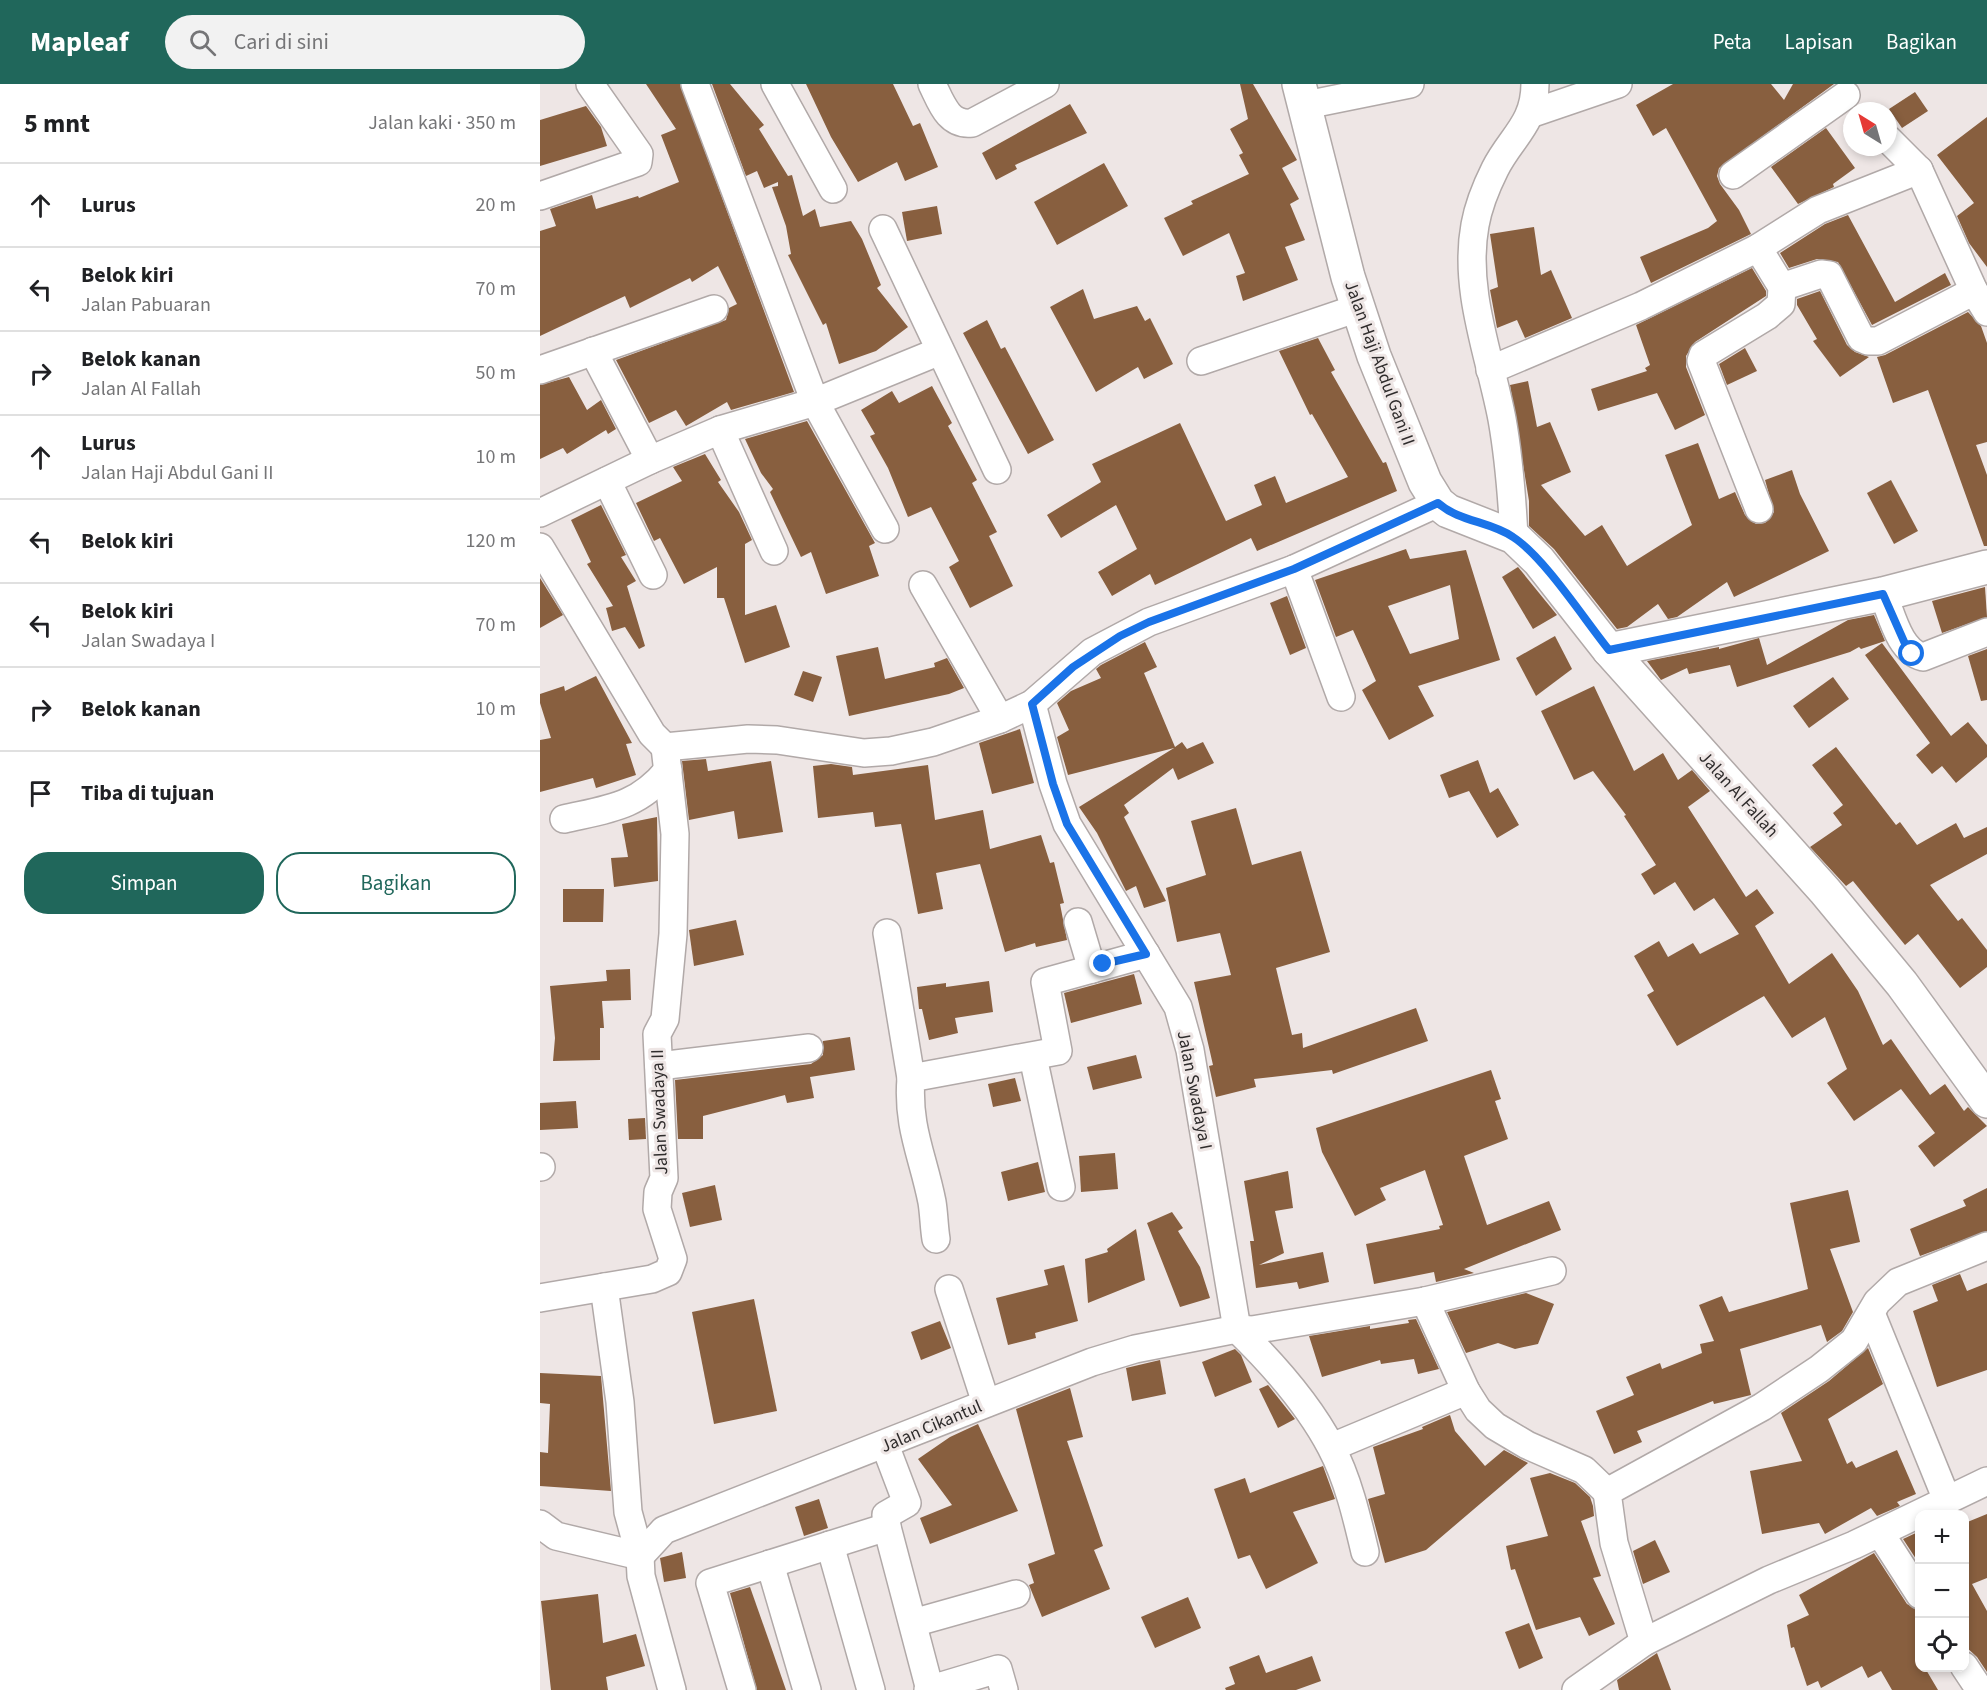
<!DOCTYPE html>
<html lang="id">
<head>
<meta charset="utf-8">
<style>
  :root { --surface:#fff; --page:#f2f2f2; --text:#202124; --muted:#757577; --line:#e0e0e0; --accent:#20675b }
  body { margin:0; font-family:"Source Sans 3",sans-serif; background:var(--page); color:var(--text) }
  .controls { position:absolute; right:18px; bottom:18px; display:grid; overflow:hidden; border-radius:12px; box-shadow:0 3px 9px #0003 }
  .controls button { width:54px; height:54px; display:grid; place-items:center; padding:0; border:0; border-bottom:2px solid var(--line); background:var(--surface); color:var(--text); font:30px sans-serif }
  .compass { position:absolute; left:1303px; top:18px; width:54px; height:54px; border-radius:50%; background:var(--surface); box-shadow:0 3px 9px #0003; rotate:323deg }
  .stop { position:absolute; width:18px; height:18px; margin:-14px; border:4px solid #1a73e8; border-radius:50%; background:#fff }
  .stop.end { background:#1a73e8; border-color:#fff; box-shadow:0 2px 6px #0008 }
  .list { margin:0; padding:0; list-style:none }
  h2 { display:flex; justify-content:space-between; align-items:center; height:78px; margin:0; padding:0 24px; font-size:26px }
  h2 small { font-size:20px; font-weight:400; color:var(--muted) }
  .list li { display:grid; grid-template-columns:39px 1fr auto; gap:18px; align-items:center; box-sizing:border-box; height:84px; padding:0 24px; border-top:2px solid var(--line) }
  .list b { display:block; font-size:22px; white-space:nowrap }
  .list p { margin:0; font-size:20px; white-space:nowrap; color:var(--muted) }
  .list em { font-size:20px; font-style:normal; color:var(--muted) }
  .actions { display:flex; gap:12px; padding:18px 24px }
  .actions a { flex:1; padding:14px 0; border:2px solid var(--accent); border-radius:24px; text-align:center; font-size:21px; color:var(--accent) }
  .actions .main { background:var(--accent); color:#fff }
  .icon { flex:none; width:33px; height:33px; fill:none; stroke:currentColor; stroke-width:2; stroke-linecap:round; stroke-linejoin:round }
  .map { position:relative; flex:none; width:1447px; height:1606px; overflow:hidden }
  header { display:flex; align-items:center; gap:36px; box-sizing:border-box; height:84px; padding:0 30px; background:var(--accent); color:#fff }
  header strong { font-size:28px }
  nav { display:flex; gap:33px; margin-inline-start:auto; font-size:21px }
  .search { width:420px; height:54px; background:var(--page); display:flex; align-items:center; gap:15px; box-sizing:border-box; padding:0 21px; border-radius:33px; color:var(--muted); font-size:22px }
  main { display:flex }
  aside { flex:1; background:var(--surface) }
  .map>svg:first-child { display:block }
  .building { fill:#885f3f; fill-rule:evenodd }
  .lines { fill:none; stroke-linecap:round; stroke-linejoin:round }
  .minor-casing { stroke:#b1a9a8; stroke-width:30 }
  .tertiary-casing { stroke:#b1a9a8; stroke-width:36 }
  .minor { stroke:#fff; stroke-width:27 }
  .tertiary { stroke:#fff; stroke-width:33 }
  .route { stroke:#1a73e8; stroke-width:8 }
  .labels { text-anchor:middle; stroke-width:6; stroke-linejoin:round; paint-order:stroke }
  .street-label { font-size:18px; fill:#2f2c2c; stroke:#eee6e5 }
</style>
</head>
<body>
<header>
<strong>Mapleaf</strong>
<div class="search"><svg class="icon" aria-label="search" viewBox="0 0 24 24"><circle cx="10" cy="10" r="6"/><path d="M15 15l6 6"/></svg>Cari di sini</div>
<nav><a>Peta</a><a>Lapisan</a><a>Bagikan</a></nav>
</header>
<main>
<aside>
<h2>5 mnt<small>Jalan kaki · 350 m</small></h2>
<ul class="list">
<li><svg class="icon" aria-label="ahead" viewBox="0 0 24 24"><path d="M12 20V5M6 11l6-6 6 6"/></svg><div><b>Lurus</b></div><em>20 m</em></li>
<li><svg class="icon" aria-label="left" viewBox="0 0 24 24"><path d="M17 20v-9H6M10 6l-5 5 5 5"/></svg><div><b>Belok kiri</b><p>Jalan Pabuaran</p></div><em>70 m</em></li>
<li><svg class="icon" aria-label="right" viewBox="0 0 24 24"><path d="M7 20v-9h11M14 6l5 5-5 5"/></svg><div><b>Belok kanan</b><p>Jalan Al Fallah</p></div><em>50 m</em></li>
<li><svg class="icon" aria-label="ahead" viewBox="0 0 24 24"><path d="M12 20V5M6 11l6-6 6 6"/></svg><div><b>Lurus</b><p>Jalan Haji Abdul Gani II</p></div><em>10 m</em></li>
<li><svg class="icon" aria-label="left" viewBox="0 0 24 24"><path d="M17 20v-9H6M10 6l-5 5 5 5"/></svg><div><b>Belok kiri</b></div><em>120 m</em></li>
<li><svg class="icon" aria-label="left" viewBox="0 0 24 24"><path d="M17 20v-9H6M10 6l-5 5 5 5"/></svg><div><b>Belok kiri</b><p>Jalan Swadaya I</p></div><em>70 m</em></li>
<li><svg class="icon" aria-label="right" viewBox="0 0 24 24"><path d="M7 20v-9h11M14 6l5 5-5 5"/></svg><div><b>Belok kanan</b></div><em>10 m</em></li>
<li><svg class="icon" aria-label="arrive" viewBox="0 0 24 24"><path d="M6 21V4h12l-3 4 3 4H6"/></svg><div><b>Tiba di tujuan</b></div></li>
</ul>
<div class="actions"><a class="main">Simpan</a><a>Bagikan</a></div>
</aside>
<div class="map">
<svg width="1447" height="1606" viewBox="0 0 1447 1606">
  <rect width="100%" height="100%" fill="#eee6e5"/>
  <g class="building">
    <path d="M106 0H140L254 308 191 326 187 318 146 342 136 326 109 339 76 276 186 236 189 224 197 220 178 182 152 198 150 194 90 224 85 212 0 252V147L16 142 10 125 52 111 56 125 98 112 99 114 139 98 121 51 136 45Z"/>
    <path d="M172 0H190L224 41 219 45 248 92 252 91 263 132 275 125 280 143 311 137 322 155 341 201 337 204 368 243 336 267 299 280 286 239 283 241 248 171 251 170 246 142 232 103 238 102V98L224 104 217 87 206 92Z"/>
    <path d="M266 0H353L373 42 380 39 398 83 365 97 357 78 318 98 291 53Z"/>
    <path d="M700 0H713L757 76 742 84 759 115 750 120 765 156 745 163 758 196 703 217 696 192 705 189 689 149 643 172 624 134 653 120 651 117 709 90 699 71 703 69 690 45 708 35Z"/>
    <path d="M1133 0H1231L1244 16 1253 0H1294L1179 84 1177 92 1180 100 1199 126 1211 150 1111 199 1100 173 1168 144 1177 137 1126 44 1113 52 1096 21Z"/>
    <path d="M1375 8 1388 27 1362 44 1349 25Z"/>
    <path d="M530 20 547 49 475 81 477 85 456 96 442 69Z"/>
    <path d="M46 22 61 43 67 62 0 82V36Z"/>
    <path d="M1447 33V183L1429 159 1417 132 1434 119 1397 71Z"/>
    <path d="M1286 44 1315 84 1293 100 1294 103 1258 120 1231 83Z"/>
    <path d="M564 79 588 122 517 161 494 118Z"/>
    <path d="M397 122 402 150 367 157 362 128Z"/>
    <path d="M1308 131 1355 218 1405 189 1411 201 1332 241 1298 178 1277 175 1249 184 1240 169 1285 140Z"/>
    <path d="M994 143 1001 191 1011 186 1032 234 985 254 977 236 957 244 950 206 958 203 950 150Z"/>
    <path d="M1212 184 1226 207V212L1155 258 1146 272V283L1165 331 1135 346 1117 309 1058 327 1051 305 1107 287 1105 284 1110 281 1096 241Z"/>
    <path d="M543 205 554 235 597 222 605 237 610 234 633 280 604 295 598 283 556 308 510 223Z"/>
    <path d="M1280 207 1307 261 1315 268 1329 273 1300 293 1273 257 1277 255 1257 221V215Z"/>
    <path d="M1428 228 1441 242 1447 259V358L1436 361 1447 391V462H1444L1388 306 1353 319 1337 273 1345 271Z"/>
    <path d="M447 236 461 265 465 263 514 356 488 370 423 249Z"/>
    <path d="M778 254 795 286 791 288 843 379 846 378 857 407 717 467 711 454 615 501 610 490 572 512 558 488 597 465 576 421 521 454 507 431 561 398 552 380 640 339 686 437 722 421 714 401 735 392 746 419 808 393 772 330 770 331 739 267Z"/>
    <path d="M1205 264 1217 287 1187 301 1179 280Z"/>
    <path d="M29 293 47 326 61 316 76 345 68 350 66 346 27 370 23 364 0 375V301Z"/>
    <path d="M988 297 997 343 1010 338 1031 388 1001 401 1045 452 1062 441 1087 482 1152 441 1125 371 1158 359 1179 415 1195 408 1205 431 1216 440 1225 439 1234 428 1225 396 1252 386 1260 410 1289 467 1194 513 1187 498 1137 533 1128 535 1118 520 1087 543 1077 545 1014 465 989 442V417L970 301Z"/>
    <path d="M392 302 412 339 408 342 437 396 432 399 457 448 449 452 473 502 430 524 409 483 419 477 391 423 368 433 348 384 330 352 335 350 321 326 352 307 359 319Z"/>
    <path d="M267 337 335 459 329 462 339 492 286 510 271 468 261 473 230 408 233 405 221 389 205 355Z"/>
    <path d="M165 370 181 396 178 398 199 428 212 456 205 460V531L236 521 250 563 205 579 184 514H177V483L144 500 120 454 114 457 96 419 142 397 133 383Z"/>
    <path d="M1351 396 1378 447 1354 460 1327 409Z"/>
    <path d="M61 421 86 471 81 473 96 497 87 502 105 562 99 565 85 543 72 547 66 524 73 522 47 480 51 478 31 436Z"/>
    <path d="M866 465 870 475 926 466 960 576 878 602 894 632 849 656 822 606 836 597 813 546 796 553 775 496ZM910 501 919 555 870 570 848 522Z"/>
    <path d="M978 483 1017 531 993 545 962 493Z"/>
    <path d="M0 494 23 531 0 544Z"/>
    <path d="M1445 503 1447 533 1402 549 1392 517Z"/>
    <path d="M747 512 766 564 750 571 730 519Z"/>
    <path d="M1334 531 1345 557 1321 565 1319 563 1310 568 1197 603 1190 581 1149 590 1147 584 1121 596 1107 577 1179 563V565L1219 554 1227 581 1308 536Z"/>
    <path d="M1015 552 1032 585 996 612 976 574Z"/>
    <path d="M605 558 617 583 604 589 635 663 642 658 647 665 663 658 674 679 638 696 633 684 584 721 589 729 584 733 626 817 604 824 596 802 586 807 557 749 539 723 634 664 528 691 517 653 529 646 517 619 531 607 561 594 556 585 561 581Z"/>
    <path d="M1342 559 1411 652 1428 638 1447 661V673L1416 699 1402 682 1392 690 1376 671 1390 659 1325 571Z"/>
    <path d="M338 563 345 595 395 583 394 579 407 574 424 604 409 610 309 632 296 572Z"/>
    <path d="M1447 565V616L1441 617 1428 572Z"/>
    <path d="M263 587 282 593 273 618 254 611Z"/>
    <path d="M56 592 92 659 86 660 96 691 56 704 53 694 0 708V656L11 654 0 619V610L24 602 25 607Z"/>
    <path d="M1293 593 1309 615 1269 644 1253 622Z"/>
    <path d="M1054 602 1094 687 1123 669 1138 696 1152 686 1170 707 1148 723 1206 813 1217 805 1234 829 1215 842 1249 900 1292 869 1318 907 1343 961 1351 955 1390 1011 1405 1000 1424 1027 1428 1023 1447 1042 1394 1083 1378 1062 1395 1049 1361 1005 1314 1037 1287 999 1307 985 1285 933 1252 954 1224 912 1137 962 1107 911 1114 907 1094 872 1119 857 1128 873 1153 859 1160 870 1199 850 1174 814 1154 827 1135 798 1114 811 1101 790 1116 781 1084 732 1086 731 1053 687 1034 696 1001 627Z"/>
    <path d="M480 645 494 699 452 710 439 659Z"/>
    <path d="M1296 663 1356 741 1360 738 1377 761 1416 739 1424 754 1447 743V770L1390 801 1418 837 1422 834 1447 866V883L1420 904 1378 850 1365 861 1313 797 1306 802 1270 763 1302 741 1293 729 1303 721 1272 681Z"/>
    <path d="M166 675 168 687 231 677 243 748 198 755 194 727 149 736 142 677Z"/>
    <path d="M938 676 950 709 958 704 979 741 957 754 929 707 909 714 900 691Z"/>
    <path d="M291 680 312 683 313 691 388 681 395 736 443 726 450 765 501 751 510 779 514 778 524 819 520 820 527 856 496 863 495 859 465 868 440 780 396 789 403 825 378 830 361 740 335 743 333 728 278 734 273 682Z"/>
    <path d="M696 724 712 781 761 767 790 868 736 884 752 951 762 949 763 964 876 924 888 957 793 990 792 986 714 995 716 1003 676 1013 669 982 673 981 654 898 691 891 680 849 637 858 626 804 666 791 651 737Z"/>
    <path d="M117 733 118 797 74 803 71 774 88 773 82 740Z"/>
    <path d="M23 805H64L63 838H23Z"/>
    <path d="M196 836 204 871 154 882 149 846Z"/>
    <path d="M90 885 91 916 62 917 64 944H60V976L13 977 15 954 10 902 67 897 66 886Z"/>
    <path d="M594 890 602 920 531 939 524 909Z"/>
    <path d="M449 897 453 928 415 934 418 949 389 956 382 925H379L377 903 406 899V903Z"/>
    <path d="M310 953 315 986 270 993 274 1014 247 1019 245 1011 163 1032V1055H138L135 996 271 980 283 971V957Z"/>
    <path d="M596 971 602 994 553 1006 547 983Z"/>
    <path d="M951 986 961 1015 955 1017 968 1055 924 1072 947 1141 1009 1117 1021 1146 924 1185 934 1189 896 1198 894 1188 834 1200 826 1160 900 1145 899 1142 903 1141 885 1086 840 1104 846 1116 815 1132 782 1068 776 1044Z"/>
    <path d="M475 994 481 1017 453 1023 448 1000Z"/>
    <path d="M36 1017 38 1044 0 1046V1019Z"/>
    <path d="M105 1034 106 1055 89 1056 88 1035Z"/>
    <path d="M575 1069 578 1105 541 1108 539 1072Z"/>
    <path d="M498 1078 505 1108 468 1117 461 1088Z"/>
    <path d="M748 1087 753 1124 735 1127 744 1169 719 1181 783 1168 789 1198 759 1205 757 1198 716 1204 710 1157H714L704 1097Z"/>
    <path d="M175 1101 182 1136 150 1143 142 1109Z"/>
    <path d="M1447 1104V1147L1380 1172 1370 1145 1426 1122 1423 1116Z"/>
    <path d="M1308 1106 1320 1158 1290 1165 1313 1228 1302 1247 1287 1258 1281 1241 1200 1265 1211 1311 1174 1320 1173 1317 1097 1347 1102 1358 1074 1370 1056 1327 1094 1311 1086 1293 1120 1279 1122 1285 1162 1269 1160 1260 1174 1257 1159 1221 1182 1212 1189 1228 1268 1205 1250 1119Z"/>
    <path d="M632 1128 643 1144 638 1147 660 1183 670 1214 640 1223 607 1139Z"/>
    <path d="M596 1145 605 1196 548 1219 545 1175 568 1168 567 1165Z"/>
    <path d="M524 1181 538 1237 495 1249 496 1254 468 1261 456 1214 508 1201 504 1186Z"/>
    <path d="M1420 1190 1427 1207 1447 1199V1286L1397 1303 1373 1227 1398 1217 1392 1201Z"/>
    <path d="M986 1209 1014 1220 998 1260 975 1265 958 1259 926 1269 907 1228Z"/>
    <path d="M214 1215 237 1327 174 1340 152 1228Z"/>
    <path d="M876 1235 899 1285 878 1290 874 1275 841 1280 840 1276 782 1293 769 1252 830 1242V1245L869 1239 868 1236Z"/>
    <path d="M400 1237 411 1264 381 1276 371 1248Z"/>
    <path d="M1328 1264 1343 1300 1288 1335 1307 1380 1312 1377 1316 1384 1357 1366 1376 1410 1357 1418 1360 1422 1337 1432 1331 1424 1285 1450 1279 1439 1222 1450 1210 1387 1262 1377 1241 1329 1289 1297Z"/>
    <path d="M695 1265 701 1271 712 1298 675 1313 662 1278Z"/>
    <path d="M620 1276 626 1310 592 1317 586 1284Z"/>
    <path d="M0 1289 61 1292 71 1407 0 1402V1368L8 1369 10 1320 0 1319Z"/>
    <path d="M728 1301 755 1335 738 1344 719 1305Z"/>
    <path d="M530 1304 543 1353 527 1357 563 1462 554 1466 570 1505 502 1533 489 1501 494 1499 488 1480 515 1470 476 1325Z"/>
    <path d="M910 1331 915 1347 945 1382 964 1366 988 1379 886 1466 845 1479 828 1415 845 1410 833 1363 883 1345 882 1343Z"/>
    <path d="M438 1340 478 1427 390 1460 380 1434 412 1421 378 1375 410 1353Z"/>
    <path d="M783 1382 795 1415 753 1428 778 1479 726 1505 710 1471 698 1475 674 1405 705 1394 710 1409Z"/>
    <path d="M1010 1389 1035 1399 1050 1413 1053 1422 1054 1432 1041 1437 1061 1492 1053 1494 1075 1540 1049 1552 1040 1533 996 1546 975 1485 971 1486 966 1462 1008 1452 990 1394Z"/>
    <path d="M279 1415 288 1444 264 1452 255 1423Z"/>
    <path d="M1447 1430V1494L1432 1500 1447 1527V1588L1437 1573 1425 1562V1439Z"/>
    <path d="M1378 1448 1380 1451V1481L1363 1455Z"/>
    <path d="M1115 1456 1130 1488 1103 1500 1093 1467Z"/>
    <path d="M142 1468 146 1494 124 1498 120 1474Z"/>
    <path d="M1334 1469 1367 1520 1380 1527V1584H1385L1398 1606H1352L1341 1587 1328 1594 1322 1582 1281 1604 1278 1597 1267 1602 1254 1563 1251 1564 1247 1541 1269 1531 1259 1511Z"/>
    <path d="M210 1503 228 1554 246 1606H217L190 1509Z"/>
    <path d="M58 1510 63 1559 96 1550 105 1582 66 1593 68 1606H11L1 1517Z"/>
    <path d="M648 1513 661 1544 615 1564 601 1533Z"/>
    <path d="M989 1539 1003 1574 979 1585 965 1548Z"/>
    <path d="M1117 1569 1131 1606H1079L1077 1596Z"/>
    <path d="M719 1571 726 1589 772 1572 781 1597 756 1606H686L685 1604 695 1600 689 1583Z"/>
  </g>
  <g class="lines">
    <g class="minor-casing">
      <g id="minor">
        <path d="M155 0 275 318 345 445"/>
        <path d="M235 0 293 105"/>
        <path d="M392 0C401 18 408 42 432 39L505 0"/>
        <path d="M766 21 870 0"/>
        <path d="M990 30 1078 0"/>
        <path d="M1348 55 1379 86 1434 207 1447 228"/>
        <path d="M1193 91 1306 11"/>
        <path d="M0 112 98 78 99 70 50 0"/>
        <path d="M343 145 457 386"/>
        <path d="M1218 164 1242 203 1241 220 1227 232 1163 271 1161 277 1219 425"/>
        <path d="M1242 203 1281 190 1289 191 1321 254 1328 257H1338L1434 207"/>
        <path d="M53 267 110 376"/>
        <path d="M661 277 818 224"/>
        <path d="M0 286 174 225"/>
        <path d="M950 286 1101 222 1218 164 1278 126 1379 86"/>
        <path d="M180 346 234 467"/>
        <path d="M67 397 113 491"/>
        <path d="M0 429 110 376 180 346 275 318 400 267"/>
        <path d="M974 453C972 414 969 374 962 335 950 272 923 206 935 141 938 124 947 101 955 85 971 53 995 40 995 0"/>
        <path d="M0 463 112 650 125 663 208 655 237 656 324 669 351 667 393 658 460 635 492 620 552 568 609 538 754 485 898 419"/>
        <path d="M754 485 801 613"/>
        <path d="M383 501 460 635"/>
        <path d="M1343 510C1352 531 1359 567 1383 573L1447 548"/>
        <path d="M492 620 513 700 527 740 638 923 650 966 697 1245"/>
        <path d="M24 735C68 725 98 723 128 686"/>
        <path d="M538 838 552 885"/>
        <path d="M347 849 371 994"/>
        <path d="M493 973 521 1103"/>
        <path d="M119 982 269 964"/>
        <path d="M0 1083H1"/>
        <path d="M396 1155C394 1143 394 1130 392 1118 383 1072 367 1043 371 994L518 967 505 898 606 870"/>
        <path d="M64 1203 80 1318 88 1428 100 1472 101 1492 132 1606"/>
        <path d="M409 1205 446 1319"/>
        <path d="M0 1214 112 1195 128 1188 133 1175 117 1125 118 1108 124 1094 117 950 125 935 133 850 135 750 125 663"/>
        <path d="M885 1217 926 1307 938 1326 955 1342 987 1361 1044 1386 1067 1408"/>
        <path d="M1331 1229 1407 1416"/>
        <path d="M697 1245C732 1279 768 1319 791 1363 808 1395 817 1434 825 1468"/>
        <path d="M345 1361 367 1419 346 1431 347 1443 390 1606"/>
        <path d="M792 1363 926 1307"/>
        <path d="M0 1440 16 1452 100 1472"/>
        <path d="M1340 1449 1380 1511"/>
        <path d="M290 1461 331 1606"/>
        <path d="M100 1472 124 1446 552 1278 595 1265 697 1245 712 1246 885 1217 1012 1187"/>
        <path d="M230 1480 267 1606"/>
        <path d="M373 1539 476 1510"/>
        <path d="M1104 1558 1074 1459 1067 1408 1222 1323 1279 1285 1314 1257 1337 1218 1358 1198 1447 1162"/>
        <path d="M1424 1582 1440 1606"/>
        <path d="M202 1606 170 1499 347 1443"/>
        <path d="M388 1606 458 1585 464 1606"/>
        <path d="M1036 1606 1104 1558 1229 1496 1314 1461 1447 1397"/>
      </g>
    </g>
    <g class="tertiary-casing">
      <g id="tertiary">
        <path d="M759 0 808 193 834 272 885 398 898 419 908 427 974 453 999 477 1069 566 1285 807 1362 900 1447 1017"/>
        <path d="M1069 566 1343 510 1447 483"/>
      </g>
    </g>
    <use href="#minor" class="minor"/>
    <use href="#tertiary" class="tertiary"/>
  </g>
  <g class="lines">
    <path class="route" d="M563 880 606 870 527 740 513 700 492 620 533 583 580 552 609 538 754 485 898 419C919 438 950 437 973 453 1004 473 1044 535 1069 566L1343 510 1366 562 1372 570"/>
  </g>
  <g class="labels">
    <g class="street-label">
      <text transform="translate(840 279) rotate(70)" y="6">Jalan Haji Abdul Gani II</text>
      <text transform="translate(1199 710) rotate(48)" y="6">Jalan Al Fallah</text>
      <text transform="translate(655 1006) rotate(79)" y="6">Jalan Swadaya I</text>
      <text transform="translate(119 1028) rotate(-92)" y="6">Jalan Swadaya II</text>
      <text transform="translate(391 1342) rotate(-23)" y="6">Jalan Cikantul</text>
    </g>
  </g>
</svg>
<div class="controls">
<button>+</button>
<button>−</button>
<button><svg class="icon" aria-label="locate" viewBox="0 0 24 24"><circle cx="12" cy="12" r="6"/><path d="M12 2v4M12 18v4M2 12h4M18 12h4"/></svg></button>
</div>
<svg class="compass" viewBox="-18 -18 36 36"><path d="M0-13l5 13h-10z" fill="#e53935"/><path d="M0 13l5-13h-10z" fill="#757577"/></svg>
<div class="stop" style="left:1372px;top:570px"></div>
<div class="stop end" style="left:563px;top:880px"></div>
</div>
</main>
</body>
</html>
